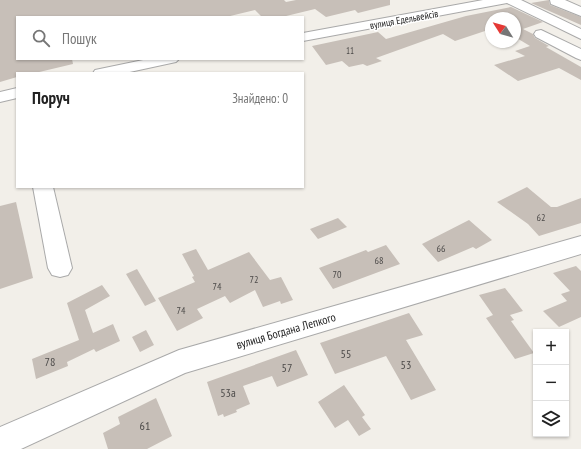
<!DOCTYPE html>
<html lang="uk">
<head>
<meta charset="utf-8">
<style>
  :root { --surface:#fff; --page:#f6f6f6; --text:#222; --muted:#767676; --line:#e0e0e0 }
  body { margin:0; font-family:"PT Sans Narrow",sans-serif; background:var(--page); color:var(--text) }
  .controls { position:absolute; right:12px; bottom:12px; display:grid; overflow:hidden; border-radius:0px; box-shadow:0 1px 3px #0004 }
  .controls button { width:36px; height:36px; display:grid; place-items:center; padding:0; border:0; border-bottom:1px solid var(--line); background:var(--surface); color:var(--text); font:20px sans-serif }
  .compass { position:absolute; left:485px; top:12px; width:36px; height:36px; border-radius:50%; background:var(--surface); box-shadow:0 1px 3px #0004; rotate:307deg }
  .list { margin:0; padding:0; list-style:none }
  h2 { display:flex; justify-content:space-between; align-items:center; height:52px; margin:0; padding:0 16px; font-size:17px }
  h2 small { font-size:13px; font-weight:400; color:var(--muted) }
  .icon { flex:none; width:22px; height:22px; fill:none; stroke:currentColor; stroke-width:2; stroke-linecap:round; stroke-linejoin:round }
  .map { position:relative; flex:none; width:581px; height:449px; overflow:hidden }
  .search { position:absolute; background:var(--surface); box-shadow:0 1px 3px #0004; left:16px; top:16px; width:288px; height:44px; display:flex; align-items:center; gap:10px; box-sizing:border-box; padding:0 14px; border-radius:0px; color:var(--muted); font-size:15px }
  .panel { position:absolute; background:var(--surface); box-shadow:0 1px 3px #0004; left:16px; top:72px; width:288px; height:116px; border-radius:0px }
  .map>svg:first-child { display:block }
  .building { fill:#c7bfb8 }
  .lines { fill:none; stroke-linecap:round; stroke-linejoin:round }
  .minor-casing { stroke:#a9a9a9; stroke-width:2 }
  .minor { fill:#fff; fill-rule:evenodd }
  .labels { text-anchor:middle; stroke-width:3; stroke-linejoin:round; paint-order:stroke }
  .far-number-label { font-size:9px; fill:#4b4948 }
  .far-street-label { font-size:10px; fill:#222; stroke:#fff }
  .number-label { font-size:10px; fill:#4b4948 }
  .street-label { font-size:12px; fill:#222; stroke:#fff }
  .near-number-label { font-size:12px; fill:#4b4948 }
</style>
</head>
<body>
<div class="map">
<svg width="581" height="449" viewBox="0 0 581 449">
  <rect width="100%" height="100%" fill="#f2efe9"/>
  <g class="building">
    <path d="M0 0H284L286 2 296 0H390V5L358 13 355 10 326 17 315 9 282 17H262L255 10 226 17H17V59H72L73 64 35 73H17V77L0 82Z"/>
    <path d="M549 0 550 5 581 17V25L531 3Z"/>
    <path d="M511 7 543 22 523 29 533 34 535 38 549 46 546 47 581 67V80L559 68 518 81 494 65 525 56 515 51 530 46 515 37V18H491V29L455 41 443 34 376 58 382 61 367 66 363 64 349 67 342 61 326 65 312 46 378 32 386 39 466 16Z"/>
    <path d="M527 187 551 207H557L581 198V223L539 236 528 224 497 202Z"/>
    <path d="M16 202 33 278 0 289V206Z"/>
    <path d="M338 218 347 227 318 239 310 229Z"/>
    <path d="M469 220 492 240 476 249 473 247 438 262 422 244Z"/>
    <path d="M386 245 400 264 333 289 319 268 366 250 368 252Z"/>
    <path d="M196 249 208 270 249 252 270 280 281 277 293 300 281 304 280 301 263 307 255 290 230 303 225 296 197 309 203 318 177 331 158 298 195 282 192 277 194 276 182 254Z"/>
    <path d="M576 266 581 271V317L559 327 543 311 567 301 561 294 570 291 553 273Z"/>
    <path d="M137 269 156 301 145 306 126 274Z"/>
    <path d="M102 285 110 296 85 310 93 333 113 324 120 341 96 352 94 349 67 362 68 366 36 379 32 359 79 340 67 303Z"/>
    <path d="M505 288 523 311 510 315 514 320 511 321 534 353 515 359 486 318 493 315 479 295Z"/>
    <path d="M409 313 423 335 406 340 436 390 411 400 386 356 335 374 320 343Z"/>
    <path d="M146 330 154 345 140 352 132 337Z"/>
    <path d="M296 350 308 375 277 387 272 376 243 386 250 404 236 410 237 412 224 417 223 414 218 416 207 382Z"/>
    <path d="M344 385 365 415 362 417 371 429 359 436 348 420 335 428 318 402Z"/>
    <path d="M156 398 172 436 147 449H108L103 433 120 424 118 417Z"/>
  </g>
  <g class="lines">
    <g class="minor-casing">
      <g id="minor">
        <path d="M483 0H521L581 29V39L507 3 303 41V33Z"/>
        <path d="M550 0H565L581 7V16L551 4Z"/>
        <path d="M541 30 581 49V60L576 58 536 37 534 34 536 31Z"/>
        <path d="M148 59H179L176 62 125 73H93L95 70Z"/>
        <path d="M17 88V98L0 102V92Z"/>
        <path d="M33 187H53L72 268 68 275 60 277 52 275 48 268Z"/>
        <path d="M581 236V254L185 373 21 449H0V427L179 350Z"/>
      </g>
    </g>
    <use href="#minor" class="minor"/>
  </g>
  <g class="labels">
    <g class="far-number-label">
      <text x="350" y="54">11</text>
    </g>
    <g class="far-street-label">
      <text transform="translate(404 19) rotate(-10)" y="4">вулиця Едельвейсів</text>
    </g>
    <g class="number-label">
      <text x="541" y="221">62</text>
      <text x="441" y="252">66</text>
      <text x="379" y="264">68</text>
      <text x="337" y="278">70</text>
      <text x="254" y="283">72</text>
      <text x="217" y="290">74</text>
      <text x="181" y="314">74</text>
    </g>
    <g class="street-label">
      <text transform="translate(286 331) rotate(-16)" y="4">вулиця Богдана Лепкого</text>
    </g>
    <g class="near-number-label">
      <text x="346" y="358">55</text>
      <text x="50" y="366">78</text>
      <text x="406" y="369">53</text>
      <text x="287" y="372">57</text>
      <text x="228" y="397">53а</text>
      <text x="145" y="430">61</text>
    </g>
  </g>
</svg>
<div class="controls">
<button>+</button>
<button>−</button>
<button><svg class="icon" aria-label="layers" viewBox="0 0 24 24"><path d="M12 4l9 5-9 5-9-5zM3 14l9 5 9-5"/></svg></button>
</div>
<svg class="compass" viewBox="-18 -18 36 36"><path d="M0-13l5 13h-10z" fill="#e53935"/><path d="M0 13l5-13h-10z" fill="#767676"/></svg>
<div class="search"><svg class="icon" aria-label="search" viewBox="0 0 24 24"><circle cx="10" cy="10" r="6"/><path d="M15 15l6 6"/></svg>Пошук</div>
<section class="panel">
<h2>Поруч<small>Знайдено: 0</small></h2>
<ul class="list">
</ul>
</section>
</div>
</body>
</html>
